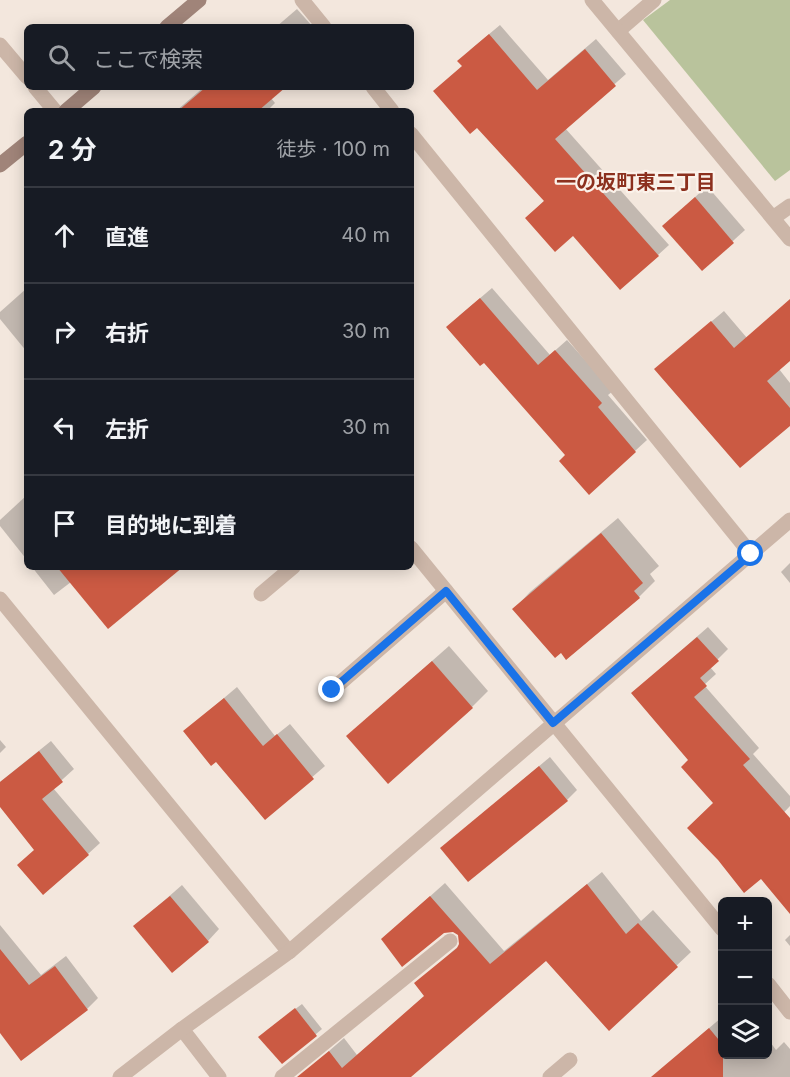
<!DOCTYPE html>
<html lang="ja">
<head>
<meta charset="utf-8">
<style>
  :root { --surface:#171b24; --page:#20242c; --text:#f1f3f6; --muted:#9ea1a6; --line:#363941 }
  body { margin:0; font-family:Inter,"Noto Sans JP",sans-serif; background:var(--page); color:var(--text) }
  .controls { position:absolute; right:18px; bottom:18px; display:grid; overflow:hidden; border-radius:9px; box-shadow:0 3px 15px #0003 }
  .controls button { width:54px; height:54px; display:grid; place-items:center; padding:0; border:0; border-bottom:2px solid var(--line); background:var(--surface); color:var(--text); font:30px sans-serif }
  .stop { position:absolute; width:18px; height:18px; margin:-14px; border:4px solid #1a73e8; border-radius:50%; background:#fff }
  .stop.end { background:#1a73e8; border-color:#fff; box-shadow:0 2px 6px #0008 }
  .list { margin:0; padding:0; list-style:none }
  h2 { display:flex; justify-content:space-between; align-items:center; height:78px; margin:0; padding:0 24px; font-size:26px }
  h2 small { font-size:20px; font-weight:400; color:var(--muted) }
  .list li { display:grid; grid-template-columns:39px 1fr auto; gap:18px; align-items:center; box-sizing:border-box; height:96px; padding:0 24px; border-top:2px solid var(--line) }
  .list b { display:block; font-size:22px; white-space:nowrap }
  .list em { font-size:20px; font-style:normal; color:var(--muted) }
  .icon { flex:none; width:33px; height:33px; fill:none; stroke:currentColor; stroke-width:2; stroke-linecap:round; stroke-linejoin:round }
  .map { position:relative; flex:none; width:790px; height:1077px; overflow:hidden }
  .search { position:absolute; background:var(--surface); box-shadow:0 3px 15px #0003; left:24px; top:24px; width:390px; height:66px; display:flex; align-items:center; gap:15px; box-sizing:border-box; padding:0 21px; border-radius:9px; color:var(--muted); font-size:22px }
  .panel { position:absolute; background:var(--surface); box-shadow:0 3px 15px #0003; left:24px; top:108px; width:390px; height:462px; border-radius:9px }
  .map>svg:first-child { display:block }
  .green { fill:#b9c39c }
  .shadow { fill:#0003 }
  .building { fill:#cb5a43 }
  .lines { fill:none; stroke-linecap:round; stroke-linejoin:round }
  .lane { stroke:#ccb6a8; stroke-width:15 }
  .street { stroke:#ccb6a8; stroke-width:15 }
  .secondary { stroke:#a08479; stroke-width:15 }
  .route { stroke:#1a73e8; stroke-width:8 }
  .labels { text-anchor:middle; stroke-width:4.5; stroke-linejoin:round; paint-order:stroke }
  .neighbourhood-label { font-size:20px; font-weight:bold; fill:#8c301e; stroke:#fbf2ea }
</style>
</head>
<body>
<div class="map">
<svg width="790" height="1077" viewBox="0 0 790 1077">
  <rect width="100%" height="100%" fill="#f3e7dd"/>
  <path class="green" d="M670 0H790V170L775 181 643 20Z"/>
  <g class="shadow">
    <path d="M297 9 313 27H276Z"/>
    <path d="M500 25 548 80 596 39 626 74 565 128 669 245 658 255 573 234 527 218 545 200 463 65 470 50Z"/>
    <path d="M204 87H284L271 98 275 103 267 111H176Z"/>
    <path d="M707 186 745 230 702 269 664 226Z"/>
    <path d="M27 288V352L0 319V312Z"/>
    <path d="M492 288 550 355 567 340 613 391 608 395 647 440 589 493 567 455 459 316Z"/>
    <path d="M790 300V360L779 369 790 383V424L668 358 724 311 747 338Z"/>
    <path d="M27 495V560L0 526V520Z"/>
    <path d="M618 518 659 566 650 574 655 581 639 597 514 609 530 592Z"/>
    <path d="M790 563V583L781 572Z"/>
    <path d="M32 567H181L71 582 54 595Z"/>
    <path d="M708 627 728 649 710 667 716 674 704 685 759 748 753 754 790 796V806L772 825 790 844V912L690 759 644 683Z"/>
    <path d="M449 646 488 691 472 707 365 720Z"/>
    <path d="M237 687 275 736 290 724 325 766 265 818 216 760 185 731Z"/>
    <path d="M0 740 6 747 0 753Z"/>
    <path d="M51 741 74 769 53 788 100 843 88 854 0 805V782Z"/>
    <path d="M550 757 577 790 567 800 453 838Z"/>
    <path d="M602 872 641 921 653 910 691 952 609 1029 546 959 409 1077H299L344 1038 357 1055 426 995 416 983 461 944 459 935 453 930 382 939 445 883 504 951Z"/>
    <path d="M182 885 219 929 208 941 135 926Z"/>
    <path d="M0 925 41 975 66 956 98 998 87 1009 0 1030Z"/>
    <path d="M790 935V946L785 940Z"/>
    <path d="M302 1004 322 1029 283 1062 266 1031Z"/>
    <path d="M722 1017V1054H768V1039L776 1050 784 1042 790 1049V1077H664L659 1071Z"/>
  </g>
  <g class="building">
    <path d="M489 34 537 90 585 49 616 86 555 139 659 256 620 290 573 236 555 252 525 218 544 201 477 128 470 134 433 91 462 66 457 61Z"/>
    <path d="M206 87H286L258 111H178Z"/>
    <path d="M695 197 734 243 702 271 662 226Z"/>
    <path d="M480 298 538 365 555 350 602 403 598 407 636 452 589 495 559 461 565 455 484 363 480 366 446 327Z"/>
    <path d="M790 299V361L767 381 790 408V426L740 468 654 369 711 321 734 348Z"/>
    <path d="M601 533 643 583 634 591 640 598 566 660 561 653 555 658 512 609Z"/>
    <path d="M57 567H183L108 629Z"/>
    <path d="M697 637 719 661 700 678 707 686 694 697 750 759 743 765 790 818V914L761 879 744 893 718 860 687 828 713 803 681 767 688 760 631 693Z"/>
    <path d="M432 661 473 708 388 784 346 736Z"/>
    <path d="M224 698 263 746 277 734 314 779 265 820 216 762 211 766 183 731Z"/>
    <path d="M39 751 63 782 42 799 89 855 43 895 17 865 34 850 0 807V782Z"/>
    <path d="M539 766 568 801 468 882 440 848Z"/>
    <path d="M587 884 626 934 638 923 678 967 609 1031 546 961 411 1077H297L329 1051 342 1068 424 996 414 983 457 948 459 944 458 935 453 932 444 933 402 967 381 939 430 896 490 964Z"/>
    <path d="M170 896 209 942 172 973 133 926Z"/>
    <path d="M0 949 29 985 55 966 88 1010 21 1061 0 1033Z"/>
    <path d="M295 1008 317 1036 282 1064 258 1037Z"/>
    <path d="M709 1028 723 1045V1077H651Z"/>
  </g>
  <g class="lines">
    <g class="lane">
      <path d="M618 31 654 0"/>
      <path d="M261 594 293 567"/>
      <path d="M332 690 446 591"/>
      <path d="M282 1077 450 941"/>
      <path d="M550 1077 570 1060"/>
    </g>
    <g class="street">
      <path d="M302 0 324 27"/>
      <path d="M592 0 790 239"/>
      <path d="M0 45 27 77"/>
      <path d="M35 87 55 111"/>
      <path d="M373 87 392 111"/>
      <path d="M411 134 751 554"/>
      <path d="M773 218 790 206"/>
      <path d="M411 548 722 929"/>
      <path d="M0 599 289 952"/>
      <path d="M768 984 790 1012"/>
      <path d="M182 1029 219 1077"/>
      <path d="M120 1077 182 1029 289 952 790 520"/>
    </g>
    <g class="secondary">
      <path d="M167 27 199 0"/>
      <path d="M66 111 94 87"/>
      <path d="M0 165 27 143"/>
    </g>
  </g>
  <g class="lines">
    <path class="route" d="M332 690 446 591 553 723 751 554"/>
  </g>
  <g class="labels">
    <g class="neighbourhood-label">
      <text x="636" y="189">一の坂町東三丁目</text>
    </g>
  </g>
</svg>
<div class="controls">
<button>+</button>
<button>−</button>
<button><svg class="icon" aria-label="layers" viewBox="0 0 24 24"><path d="M12 4l9 5-9 5-9-5zM3 14l9 5 9-5"/></svg></button>
</div>
<div class="stop" style="left:751px;top:554px"></div>
<div class="stop end" style="left:332px;top:690px"></div>
<div class="search"><svg class="icon" aria-label="search" viewBox="0 0 24 24"><circle cx="10" cy="10" r="6"/><path d="M15 15l6 6"/></svg>ここで検索</div>
<section class="panel">
<h2>2 分<small>徒歩 · 100 m</small></h2>
<ul class="list">
<li><svg class="icon" aria-label="ahead" viewBox="0 0 24 24"><path d="M12 20V5M6 11l6-6 6 6"/></svg><div><b>直進</b></div><em>40 m</em></li>
<li><svg class="icon" aria-label="right" viewBox="0 0 24 24"><path d="M7 20v-9h11M14 6l5 5-5 5"/></svg><div><b>右折</b></div><em>30 m</em></li>
<li><svg class="icon" aria-label="left" viewBox="0 0 24 24"><path d="M17 20v-9H6M10 6l-5 5 5 5"/></svg><div><b>左折</b></div><em>30 m</em></li>
<li><svg class="icon" aria-label="arrive" viewBox="0 0 24 24"><path d="M6 21V4h12l-3 4 3 4H6"/></svg><div><b>目的地に到着</b></div></li>
</ul>
</section>
</div>
</body>
</html>
